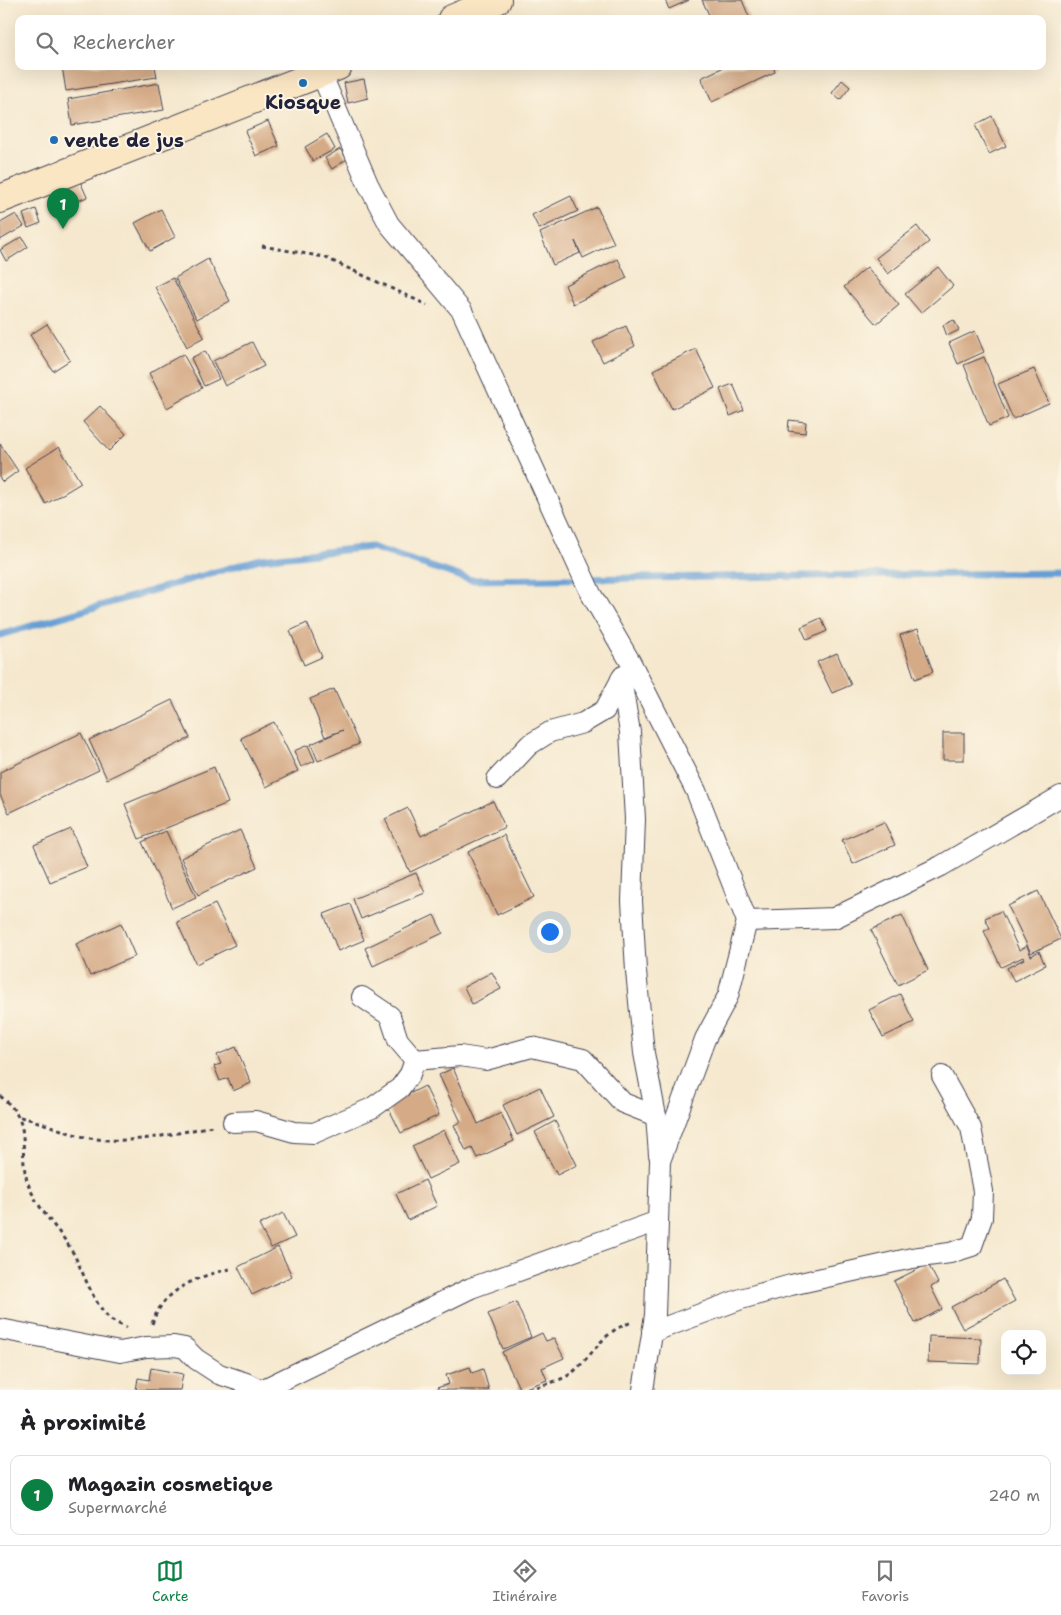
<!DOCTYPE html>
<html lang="fr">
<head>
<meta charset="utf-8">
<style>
  :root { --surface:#fff; --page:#f2f2f2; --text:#202124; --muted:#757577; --line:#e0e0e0; --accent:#0b8043 }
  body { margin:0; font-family:"Shantell Sans",sans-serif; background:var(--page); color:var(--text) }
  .controls { position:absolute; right:15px; bottom:15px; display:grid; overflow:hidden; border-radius:10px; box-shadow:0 5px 20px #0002 }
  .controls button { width:45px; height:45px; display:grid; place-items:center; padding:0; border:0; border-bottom:1px solid var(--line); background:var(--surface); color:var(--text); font:25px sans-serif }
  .you { position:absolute; left:549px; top:931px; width:18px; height:18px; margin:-12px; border:4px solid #fff; border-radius:50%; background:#1a73e8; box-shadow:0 0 0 8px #1a73e833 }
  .badge { display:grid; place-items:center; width:32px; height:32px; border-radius:50%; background:var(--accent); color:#fff; font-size:16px; font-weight:700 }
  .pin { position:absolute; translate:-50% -41px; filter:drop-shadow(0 1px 2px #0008) }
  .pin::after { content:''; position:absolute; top:26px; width:18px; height:15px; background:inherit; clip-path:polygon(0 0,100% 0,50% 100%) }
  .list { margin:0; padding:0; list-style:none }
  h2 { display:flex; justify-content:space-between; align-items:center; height:65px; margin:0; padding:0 20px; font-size:21px }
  h2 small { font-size:16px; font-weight:400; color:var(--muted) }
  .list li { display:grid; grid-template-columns:32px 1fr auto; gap:15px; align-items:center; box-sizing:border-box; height:80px; margin:0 10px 10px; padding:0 10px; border:1px solid var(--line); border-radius:10px }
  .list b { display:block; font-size:19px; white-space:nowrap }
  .list p { margin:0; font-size:16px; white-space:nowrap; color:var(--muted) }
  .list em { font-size:16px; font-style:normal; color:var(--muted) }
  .icon { flex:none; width:28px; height:28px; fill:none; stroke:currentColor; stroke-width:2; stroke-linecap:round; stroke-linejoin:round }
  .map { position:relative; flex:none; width:1061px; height:1390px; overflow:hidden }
  .search { position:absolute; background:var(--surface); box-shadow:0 5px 20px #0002; left:15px; right:15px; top:15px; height:55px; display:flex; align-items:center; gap:12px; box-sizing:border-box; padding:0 18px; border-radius:10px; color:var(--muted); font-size:19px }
  .sheet { height:155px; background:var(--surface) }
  nav { display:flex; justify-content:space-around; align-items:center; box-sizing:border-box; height:70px; border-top:1px solid var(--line); background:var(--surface); font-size:14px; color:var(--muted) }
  nav a { display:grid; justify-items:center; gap:2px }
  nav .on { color:var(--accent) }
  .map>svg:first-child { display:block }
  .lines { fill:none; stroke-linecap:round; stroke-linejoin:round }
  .stream { stroke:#669fd5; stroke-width:7 }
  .building { fill:#d5ab87 }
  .street-casing { stroke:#424051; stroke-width:22 }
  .secondary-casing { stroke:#424051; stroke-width:30 }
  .path { stroke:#424051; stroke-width:3; stroke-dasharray:4 4; stroke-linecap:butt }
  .street { stroke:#fff; stroke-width:20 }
  .secondary { stroke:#fbe6c4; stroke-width:28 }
  .poi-dot { fill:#1f6fb2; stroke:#fcf5e5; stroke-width:2 }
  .labels { text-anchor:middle; stroke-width:4; stroke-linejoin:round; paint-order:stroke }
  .poi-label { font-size:19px; font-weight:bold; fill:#22223b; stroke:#fcf5e5 }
</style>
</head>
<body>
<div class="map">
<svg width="1061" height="1390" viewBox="0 0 1061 1390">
  <rect width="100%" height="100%" fill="#fcf5e5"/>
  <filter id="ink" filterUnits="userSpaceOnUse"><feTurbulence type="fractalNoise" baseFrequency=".02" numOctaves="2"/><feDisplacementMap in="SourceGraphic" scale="10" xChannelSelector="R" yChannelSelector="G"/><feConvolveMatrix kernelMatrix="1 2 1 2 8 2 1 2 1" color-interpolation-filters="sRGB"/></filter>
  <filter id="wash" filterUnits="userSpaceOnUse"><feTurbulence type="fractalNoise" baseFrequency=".0096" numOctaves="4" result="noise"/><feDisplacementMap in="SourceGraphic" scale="20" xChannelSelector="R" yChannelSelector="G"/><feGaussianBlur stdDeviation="1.12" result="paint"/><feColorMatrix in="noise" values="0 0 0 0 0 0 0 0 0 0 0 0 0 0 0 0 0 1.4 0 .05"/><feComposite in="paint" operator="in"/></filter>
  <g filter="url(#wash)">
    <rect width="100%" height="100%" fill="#f5e8ce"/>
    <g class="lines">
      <path class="stream" d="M0 635 260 559 371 547 471 580 1061 573"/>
    </g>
    <g id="blocks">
      <g class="building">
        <path d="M665 0H689L669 9Z"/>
        <path d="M702 0H742L750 19H711Z"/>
        <path d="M62 66H155L157 77 66 91Z"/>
        <path d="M726 66H773L775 72 712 102 701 78Z"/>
        <path d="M364 79 368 98 348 103 344 83Z"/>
        <path d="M842 80 850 87 840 100 832 93Z"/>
        <path d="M159 83 164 110 72 125 68 99Z"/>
        <path d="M992 116 1006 146 989 154 975 125Z"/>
        <path d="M268 121 279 146 256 156 245 131Z"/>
        <path d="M327 134 335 149 313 161 305 147Z"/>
        <path d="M340 149 347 159 332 169 325 158Z"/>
        <path d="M79 179 87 197 73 203 65 186Z"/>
        <path d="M571 196 578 211 539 229 532 215Z"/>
        <path d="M597 207 614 243 583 258 575 241 580 253 553 265 540 233Z"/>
        <path d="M36 209 41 223 28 228 23 214Z"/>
        <path d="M161 209 175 237 150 251 135 223Z"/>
        <path d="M16 214 24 226 0 240V223Z"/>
        <path d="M917 226 929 242 888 274 876 258Z"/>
        <path d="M22 237 28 247 6 261 0 250Z"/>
        <path d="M208 259 230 301 197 319 175 278Z"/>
        <path d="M618 259 627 278 573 304 565 285Z"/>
        <path d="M867 267 899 305 876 324 844 287Z"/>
        <path d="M938 267 953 286 921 313 905 294Z"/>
        <path d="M173 278 204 337 187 347 155 287Z"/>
        <path d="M954 320 959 330 947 336 943 325Z"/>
        <path d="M47 324 70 360 53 371 30 335Z"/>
        <path d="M626 326 635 346 603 362 593 342Z"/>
        <path d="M975 331 984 352 958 364 949 343Z"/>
        <path d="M252 342 264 366 225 386 213 361Z"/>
        <path d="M696 349 715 388 672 409 653 370Z"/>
        <path d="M205 351 219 379 204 386 191 358Z"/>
        <path d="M183 354 202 388 167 408 149 373Z"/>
        <path d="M984 357 1008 418 989 426 964 365Z"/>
        <path d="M1034 369 1049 403 1013 419 998 384Z"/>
        <path d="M733 384 744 410 730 416 720 389Z"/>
        <path d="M100 406 126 434 109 451 83 422Z"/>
        <path d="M789 420 806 422 805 433 788 431Z"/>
        <path d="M0 444 18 471 3 482 0 479Z"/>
        <path d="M59 447 81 483 46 504 25 468Z"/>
        <path d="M821 618 827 631 807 640 801 627Z"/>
        <path d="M307 623 322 657 304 665 290 631Z"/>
        <path d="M918 629 933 672 915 679 900 635Z"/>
        <path d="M837 653 851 685 832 693 817 662Z"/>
        <path d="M334 689 359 744 318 761 311 744 343 730 325 737 310 699Z"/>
        <path d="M172 700 190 738 107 779 89 740Z"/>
        <path d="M274 722 298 771 266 787 241 738Z"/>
        <path d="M81 733 99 770 9 813 0 795V772Z"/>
        <rect x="943" y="733" width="21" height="27"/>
        <path d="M308 745 315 761 301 767 294 751Z"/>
        <path d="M214 767 228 803 139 839 125 804Z"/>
        <path d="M493 801 505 827 410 872 385 819 408 808 421 836Z"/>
        <path d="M884 822 895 845 853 864 842 840Z"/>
        <path d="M71 829 87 867 50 882 34 845Z"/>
        <path d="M240 830 257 867 198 895 181 858Z"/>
        <path d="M166 831 196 897 172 908 142 842Z"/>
        <path d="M504 835 534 897 497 915 468 852Z"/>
        <path d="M416 873 425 893 361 919 353 899Z"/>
        <path d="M1038 891 1061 939 1031 953 1008 906Z"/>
        <path d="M215 904 235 945 196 964 177 922Z"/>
        <path d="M350 904 364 940 338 951 324 914Z"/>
        <path d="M1001 911 1019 950 1027 946 1031 956 1039 951 1045 965 1014 981 1007 968 1024 959 1023 957 1001 967 984 931 990 928 985 918Z"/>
        <path d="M434 915 443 933 373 966 365 948Z"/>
        <path d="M902 915 928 970 898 985 871 930Z"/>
        <path d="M121 923 135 956 90 976 76 944Z"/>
        <path d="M492 972 501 989 472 1004 464 987Z"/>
        <path d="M900 994 914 1022 883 1037 869 1010Z"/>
        <path d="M236 1047 251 1083 233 1091 228 1078 220 1081 214 1066 221 1064 217 1055Z"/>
        <path d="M453 1068 478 1124 501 1113 514 1141 477 1158 472 1148 466 1151 454 1125 461 1122 439 1075Z"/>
        <path d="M425 1086 439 1115 401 1133 387 1105Z"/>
        <path d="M540 1087 554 1117 517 1135 503 1105Z"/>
        <path d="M555 1121 577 1165 557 1175 535 1132Z"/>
        <path d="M444 1130 460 1164 428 1179 412 1146Z"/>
        <path d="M425 1180 437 1206 408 1220 396 1194Z"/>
        <path d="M283 1213 295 1237 271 1248 259 1225Z"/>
        <path d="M278 1247 292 1276 252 1295 238 1267Z"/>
        <path d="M928 1264 938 1283 931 1287 942 1309 915 1323 894 1281Z"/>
        <path d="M1003 1279 1015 1301 963 1329 951 1307Z"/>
        <path d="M516 1302 531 1337 503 1349 488 1314Z"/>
        <path d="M542 1333 546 1341 554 1338 564 1358 542 1368 547 1380 520 1390 502 1352Z"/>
        <path d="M929 1336 981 1338 980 1364 928 1362Z"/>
        <path d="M470 1367 472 1373 483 1369 489 1390H438L437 1388 449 1384 446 1375Z"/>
        <path d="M151 1368 183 1374 180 1390H136L138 1378 149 1380Z"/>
      </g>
    </g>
  </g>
  <g filter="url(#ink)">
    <use href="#blocks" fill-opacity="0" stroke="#424051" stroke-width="1"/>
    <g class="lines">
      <g class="street-casing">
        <g id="street">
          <path d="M321 73 368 184 389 224 462 311 591 594 631 663 696 791 747 921 728 996 705 1039 660 1161 655 1315 643 1390"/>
          <path d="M621 679 630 732 635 819 632 901 636 971 644 1053 656 1116 659 1155"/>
          <path d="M497 779 529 745 550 732 583 723 605 710 623 676"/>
          <path d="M747 921 834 918 941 866 1061 796"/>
          <path d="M362 997 390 1016 398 1040 415 1060"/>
          <path d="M415 1060 460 1056 486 1060 532 1047 583 1059 623 1103 656 1116"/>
          <path d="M233 1122 256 1121 294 1132 314 1133 372 1108 400 1088 410 1074 415 1060"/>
          <path d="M0 1329 120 1352 146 1347 174 1346 185 1348 196 1359 219 1374 246 1383 260 1390"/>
          <path d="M652 1332 741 1299 791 1285 912 1258 950 1253 972 1246 982 1218 983 1191 971 1128 942 1076"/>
          <path d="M262 1390 471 1288 658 1221"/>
        </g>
      </g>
      <g class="secondary-casing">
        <g id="secondary">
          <path d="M452 19 497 0"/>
          <path d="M0 199 338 66"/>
        </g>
      </g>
      <g class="path">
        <path d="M262 246 324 257 427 305"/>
        <path d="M0 1096C37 1124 15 1150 29 1186 39 1211 57 1227 71 1249 84 1272 91 1300 110 1319 114 1323 121 1324 126 1328"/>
        <path d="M20 1117C44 1122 67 1134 90 1138 132 1145 172 1134 212 1126"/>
        <path d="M152 1324C163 1289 198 1276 230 1269"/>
        <path d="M529 1390C542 1384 563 1381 573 1372 595 1353 603 1330 633 1322"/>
      </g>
      <use href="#street" class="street"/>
      <use href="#secondary" class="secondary"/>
    </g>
  </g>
  <g class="poi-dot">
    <circle cx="303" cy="83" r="5"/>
    <circle cx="54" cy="140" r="5"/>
  </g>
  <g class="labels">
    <g class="poi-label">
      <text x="303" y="109">Kiosque</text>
      <text x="64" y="147" text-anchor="start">vente de jus</text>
    </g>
  </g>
</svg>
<div class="controls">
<button><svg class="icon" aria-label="locate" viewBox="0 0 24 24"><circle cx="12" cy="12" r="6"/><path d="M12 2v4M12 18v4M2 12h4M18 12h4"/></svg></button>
</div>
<div class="you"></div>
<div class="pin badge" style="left:63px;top:229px">1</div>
<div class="search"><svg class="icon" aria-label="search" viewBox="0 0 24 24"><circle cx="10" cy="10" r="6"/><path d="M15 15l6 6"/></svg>Rechercher</div>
</div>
<section class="sheet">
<h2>À proximité<small></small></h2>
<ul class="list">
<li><span class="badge">1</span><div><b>Magazin cosmetique</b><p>Supermarché</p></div><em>240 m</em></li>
</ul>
</section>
<nav>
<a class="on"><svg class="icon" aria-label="map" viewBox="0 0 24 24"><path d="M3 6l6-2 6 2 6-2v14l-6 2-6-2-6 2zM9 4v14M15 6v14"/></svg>Carte</a>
<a><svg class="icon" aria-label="directions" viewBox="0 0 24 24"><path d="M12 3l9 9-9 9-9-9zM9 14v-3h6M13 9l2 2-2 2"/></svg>Itinéraire</a>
<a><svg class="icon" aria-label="saved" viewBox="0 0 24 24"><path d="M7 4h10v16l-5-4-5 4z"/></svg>Favoris</a>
</nav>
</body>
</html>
